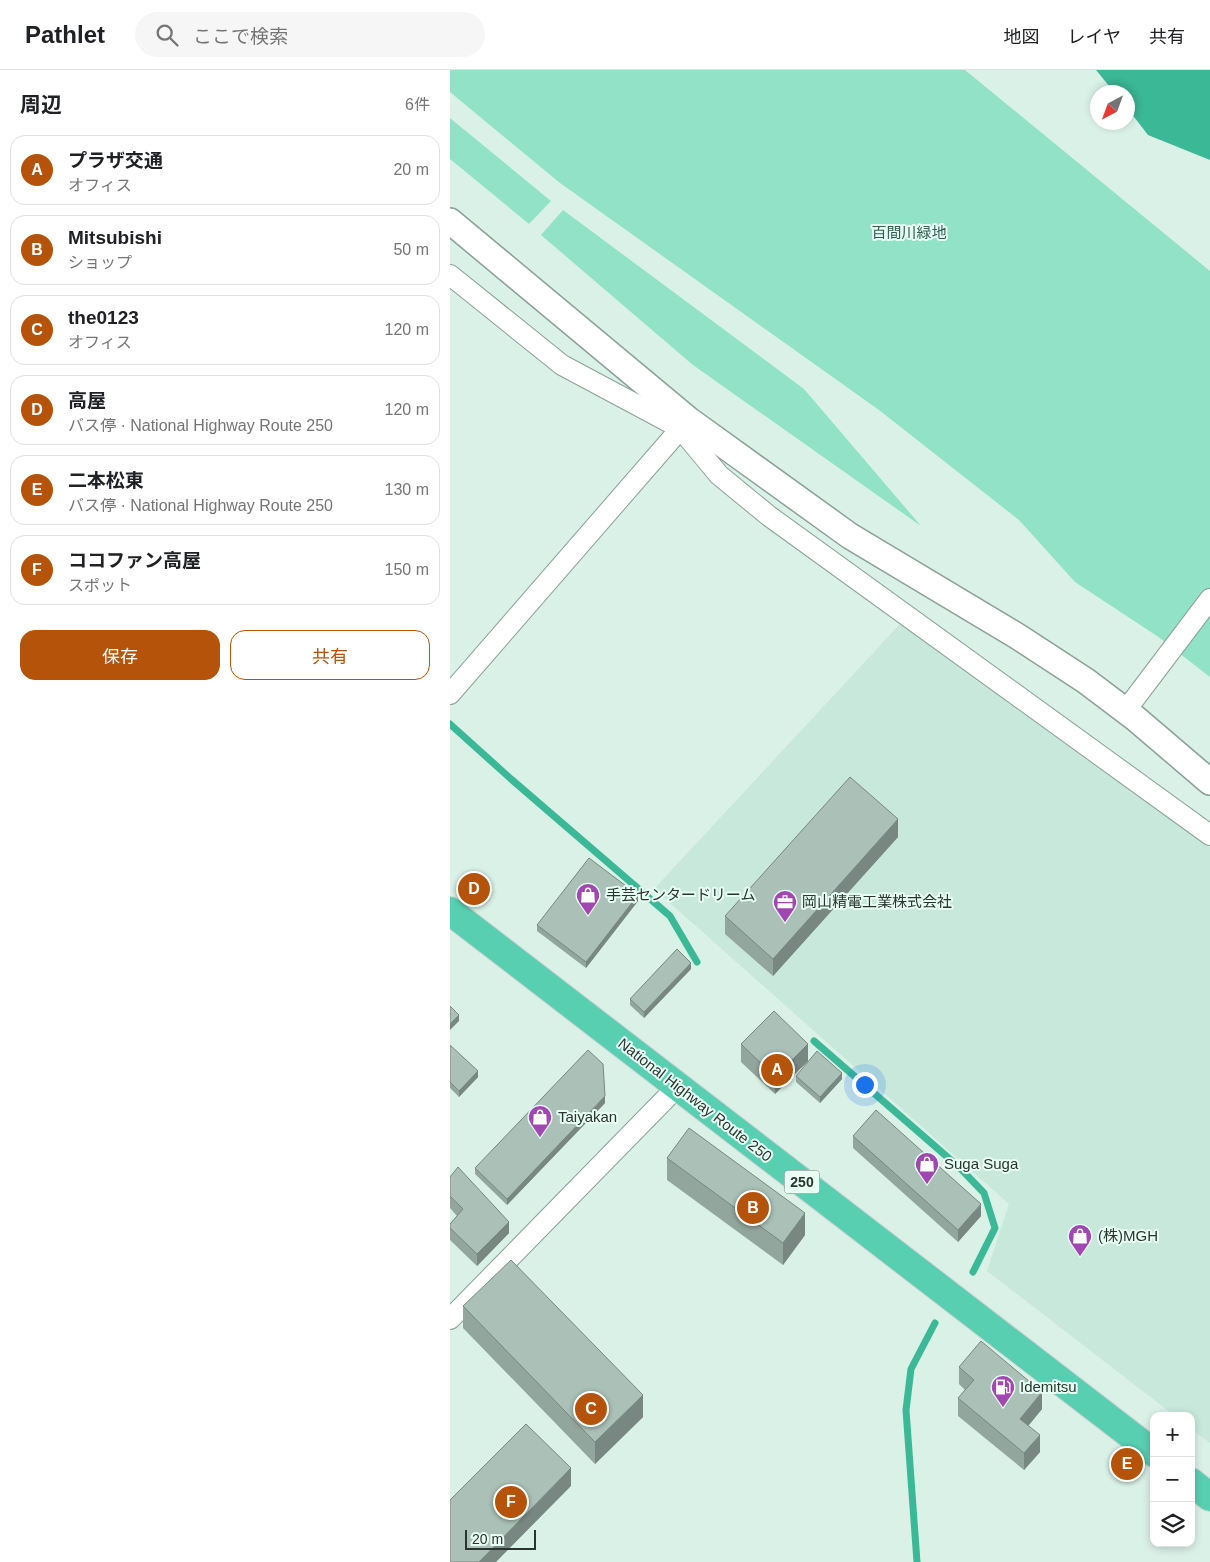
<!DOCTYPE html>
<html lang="ja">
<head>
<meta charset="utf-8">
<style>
  :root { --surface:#fff; --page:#f6f6f6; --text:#202124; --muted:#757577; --line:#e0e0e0; --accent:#b45309 }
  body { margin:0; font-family:Helvetica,"Noto Sans JP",sans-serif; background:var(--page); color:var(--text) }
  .controls { position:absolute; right:15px; bottom:15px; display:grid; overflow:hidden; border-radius:10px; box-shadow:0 2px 8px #0003 }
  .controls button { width:45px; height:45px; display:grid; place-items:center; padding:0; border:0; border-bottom:1px solid var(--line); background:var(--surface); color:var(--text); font:25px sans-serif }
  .compass { position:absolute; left:640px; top:15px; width:45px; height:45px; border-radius:50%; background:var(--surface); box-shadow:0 2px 8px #0003; rotate:221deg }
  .scale { position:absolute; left:15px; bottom:12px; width:71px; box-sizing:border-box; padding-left:5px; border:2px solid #2b3431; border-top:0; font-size:14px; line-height:18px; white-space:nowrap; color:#2b3431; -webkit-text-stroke:4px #e7fef5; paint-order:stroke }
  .you { position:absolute; left:414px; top:1014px; width:18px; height:18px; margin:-12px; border:4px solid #fff; border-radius:50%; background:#1a73e8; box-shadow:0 0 0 8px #1a73e833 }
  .badge { display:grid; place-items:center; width:32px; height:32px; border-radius:50%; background:var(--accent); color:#fff; font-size:16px; font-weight:700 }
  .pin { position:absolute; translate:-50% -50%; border:2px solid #fff; box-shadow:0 1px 5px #0006 }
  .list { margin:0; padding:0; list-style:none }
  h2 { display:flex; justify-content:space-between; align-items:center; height:65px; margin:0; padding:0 20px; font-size:21px }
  h2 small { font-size:16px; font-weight:400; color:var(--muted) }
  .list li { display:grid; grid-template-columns:32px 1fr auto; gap:15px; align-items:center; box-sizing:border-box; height:70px; margin:0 10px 10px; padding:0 10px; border:1px solid var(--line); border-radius:15px }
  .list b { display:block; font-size:19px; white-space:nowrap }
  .list p { margin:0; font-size:16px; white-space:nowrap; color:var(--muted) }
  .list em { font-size:16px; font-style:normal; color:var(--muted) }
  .actions { display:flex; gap:10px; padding:15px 20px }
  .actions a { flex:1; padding:11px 0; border:1px solid var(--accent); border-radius:15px; text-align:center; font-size:18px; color:var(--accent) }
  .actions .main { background:var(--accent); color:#fff }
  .icon { flex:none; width:28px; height:28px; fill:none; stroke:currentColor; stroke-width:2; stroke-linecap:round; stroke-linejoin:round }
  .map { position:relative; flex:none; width:760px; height:1492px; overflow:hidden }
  header { display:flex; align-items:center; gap:30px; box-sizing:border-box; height:70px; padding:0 25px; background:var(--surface); border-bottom:1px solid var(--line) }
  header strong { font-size:24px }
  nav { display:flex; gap:28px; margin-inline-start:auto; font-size:18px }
  .search { width:350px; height:45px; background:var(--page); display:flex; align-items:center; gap:12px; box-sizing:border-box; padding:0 18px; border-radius:28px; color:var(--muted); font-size:19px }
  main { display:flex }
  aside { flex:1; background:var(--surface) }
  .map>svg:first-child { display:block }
  .built { fill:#c8e8dc }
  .green { fill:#91e2c6 }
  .water { fill:#3bb895 }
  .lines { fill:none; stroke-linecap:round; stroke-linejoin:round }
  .stream { stroke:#3bb895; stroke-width:7 }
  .minor-casing { stroke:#8aa098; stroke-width:22 }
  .tertiary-casing { stroke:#8aa098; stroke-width:28 }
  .trunk-casing { stroke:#d0d2d2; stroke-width:30 }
  .minor { stroke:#fff; stroke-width:20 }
  .tertiary { stroke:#fff; stroke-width:25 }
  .trunk { stroke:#57cfb0; stroke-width:28 }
  .wall { fill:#93a69e }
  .shaded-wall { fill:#788781 }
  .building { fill:#abc1b8; stroke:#788781 }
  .labels { text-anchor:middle; stroke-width:4; stroke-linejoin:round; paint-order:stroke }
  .shield { fill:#e7fef5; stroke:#63716c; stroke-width:1 }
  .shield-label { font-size:14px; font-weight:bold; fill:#2b3431 }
  .park-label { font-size:15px; fill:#2f6051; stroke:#e7fef5 }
  .poi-label { font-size:15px; fill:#2b3431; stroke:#e7fef5; text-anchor:start }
  .street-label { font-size:15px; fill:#2b3431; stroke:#e7fef5 }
</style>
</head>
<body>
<header>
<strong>Pathlet</strong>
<div class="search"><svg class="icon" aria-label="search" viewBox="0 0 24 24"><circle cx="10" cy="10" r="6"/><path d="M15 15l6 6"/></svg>ここで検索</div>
<nav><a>地図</a><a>レイヤ</a><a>共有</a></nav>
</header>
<main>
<aside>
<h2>周辺<small>6件</small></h2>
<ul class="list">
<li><span class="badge">A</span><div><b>プラザ交通</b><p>オフィス</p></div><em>20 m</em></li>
<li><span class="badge">B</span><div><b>Mitsubishi</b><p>ショップ</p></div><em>50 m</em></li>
<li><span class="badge">C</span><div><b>the0123</b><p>オフィス</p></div><em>120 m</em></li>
<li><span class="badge">D</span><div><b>高屋</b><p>バス停 · National Highway Route 250</p></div><em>120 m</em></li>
<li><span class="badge">E</span><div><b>二本松東</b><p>バス停 · National Highway Route 250</p></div><em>130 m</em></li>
<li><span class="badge">F</span><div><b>ココファン高屋</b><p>スポット</p></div><em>150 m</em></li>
</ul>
<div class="actions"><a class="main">保存</a><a>共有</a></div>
</aside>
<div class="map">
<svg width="760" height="1492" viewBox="0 0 760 1492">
  <rect width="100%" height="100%" fill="#daf1e8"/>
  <path class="built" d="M450 554 760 777V1373L741 1359V1346H725L537 1201 559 1134 204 819Z"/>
  <g class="green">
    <path d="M0 0H515L760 201V607L707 566 625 512 569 450 429 340 110 113 0 22Z"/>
    <path d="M0 48 101 131 79 154 0 89Z"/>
    <path d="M113 140 354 319 471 456 243 295 91 165Z"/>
  </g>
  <path class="water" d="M646 0H760V90L698 65 678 39V22H664Z"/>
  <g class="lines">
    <g class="stream">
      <path d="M0 654 61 709 220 846 247 892"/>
      <path d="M364 971 510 1098 534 1123 545 1158 523 1202"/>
      <path d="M467 1492 456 1340 461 1299 485 1253"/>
    </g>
    <g class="minor-casing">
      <g id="minor">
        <path d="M0 205 112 295 230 358 269 405 319 446 760 765"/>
        <path d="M0 624 238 350"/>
        <path d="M676 640 760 529"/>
        <path d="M0 1249 228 1016"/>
      </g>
    </g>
    <g class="tertiary-casing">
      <path id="tertiary" d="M0 151 239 350 400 466 567 566 636 611 685 648 760 712"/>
    </g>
    <g class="trunk-casing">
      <g id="trunk">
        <path d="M0 841 704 1383"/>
        <path d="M741 1412 760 1427"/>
      </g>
    </g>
    <use href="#minor" class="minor"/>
    <use href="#tertiary" class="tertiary"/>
    <use href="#trunk" class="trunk"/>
  </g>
  <g class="wall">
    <path d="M448 767 323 906 275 864V846Z"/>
    <path d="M188 831 136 898 87 861V855Z"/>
    <path d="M241 899 194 948 180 935V929Z"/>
    <path d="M291 974 358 991 325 1024 291 992Z"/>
    <path d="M0 975 28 1007 9 1027 0 1018Z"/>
    <path d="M346 1006 392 1009 370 1033 346 1012Z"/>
    <path d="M155 1033 57 1135 25 1104V1098Z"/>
    <path d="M403 1066 531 1146 508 1172 403 1078Z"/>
    <path d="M217 1088 355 1165 333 1195 217 1110Z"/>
    <path d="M0 1107 59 1163 27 1196 0 1170V1154L7 1146 0 1138Z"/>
    <path d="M13 1236 193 1347 145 1394 13 1258Z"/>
    <path d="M509 1297 592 1339 578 1356 590 1382 574 1400 508 1346V1328L515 1320 509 1314Z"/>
  </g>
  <g class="shaded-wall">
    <path d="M448 749V767L323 906V889Z"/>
    <path d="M188 825V831L136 898V892Z"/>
    <path d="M241 893V899L194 948V942Z"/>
    <path d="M9 945V951L0 960V954Z"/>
    <path d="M358 974V991L325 1024V1007Z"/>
    <path d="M28 1001V1007L9 1027V1021Z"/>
    <path d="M392 1003V1009L370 1033V1027Z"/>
    <path d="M155 1026V1033L57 1135V1129Z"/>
    <path d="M531 1134V1146L508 1172V1160Z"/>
    <path d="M355 1143V1165L333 1195V1173Z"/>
    <path d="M59 1152V1163L27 1196V1184Z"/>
    <path d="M592 1322V1339L570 1366V1349Z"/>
    <path d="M193 1325V1347L145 1394V1372Z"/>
    <path d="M590 1365V1382L574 1400V1383Z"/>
    <path d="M121 1398V1416L46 1492H29Z"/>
  </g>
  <g class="building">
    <path d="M400 707 448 749 323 889 275 846Z"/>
    <path d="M139 788 188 825 136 892 87 855Z"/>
    <path d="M227 879 241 893 194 942 180 929Z"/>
    <path d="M0 936 9 945 0 954Z"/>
    <path d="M324 941 358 974 325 1007 291 974Z"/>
    <path d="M0 975 28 1001 9 1021 0 1012Z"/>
    <path d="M138 980 153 994 155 1026 57 1129 25 1098Z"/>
    <path d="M367 981 392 1003 370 1027 346 1006Z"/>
    <path d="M426 1040 531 1134 508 1160 403 1066Z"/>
    <path d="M239 1058 355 1143 333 1173 217 1088Z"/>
    <path d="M8 1097 59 1152 27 1184 0 1158V1154L13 1139 0 1126V1107Z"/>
    <path d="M61 1190 193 1325 145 1372 13 1236Z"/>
    <path d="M531 1271 592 1322 570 1349 590 1365 574 1383 508 1328 524 1310 509 1297Z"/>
    <path d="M76 1354 121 1398 29 1492H0V1430Z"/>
  </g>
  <defs>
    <g id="shop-pin" transform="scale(1.25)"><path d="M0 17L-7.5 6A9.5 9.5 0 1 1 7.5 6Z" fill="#a047b2" stroke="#e7fef5"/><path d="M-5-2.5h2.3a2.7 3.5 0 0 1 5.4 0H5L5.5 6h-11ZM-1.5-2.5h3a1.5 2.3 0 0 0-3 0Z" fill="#fff"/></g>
    <g id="office-pin" transform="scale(1.25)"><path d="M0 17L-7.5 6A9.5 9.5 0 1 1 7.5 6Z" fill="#a047b2" stroke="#e7fef5"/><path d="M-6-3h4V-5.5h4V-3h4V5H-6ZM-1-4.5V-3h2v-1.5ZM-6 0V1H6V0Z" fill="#fff"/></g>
    <g id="fuel-pin" transform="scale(1.25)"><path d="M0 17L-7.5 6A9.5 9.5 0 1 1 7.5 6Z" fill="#a047b2" stroke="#e7fef5"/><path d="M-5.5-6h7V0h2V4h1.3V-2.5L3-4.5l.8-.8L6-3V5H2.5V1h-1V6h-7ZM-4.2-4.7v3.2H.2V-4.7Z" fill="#fff"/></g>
  </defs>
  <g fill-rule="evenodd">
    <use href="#shop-pin" x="138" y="825"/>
    <use href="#office-pin" x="335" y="832"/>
    <use href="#shop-pin" x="90" y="1047"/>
    <use href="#shop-pin" x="477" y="1094"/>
    <use href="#shop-pin" x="630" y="1166"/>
    <use href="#fuel-pin" x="553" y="1317"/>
  </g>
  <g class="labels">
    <rect class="shield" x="334.5" y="1100.5" width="35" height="23" rx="4"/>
    <g class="shield-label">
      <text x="352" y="1117">250</text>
    </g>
    <g class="park-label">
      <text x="459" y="168">百間川緑地</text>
    </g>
    <g class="poi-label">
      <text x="156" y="830">手芸センタードリーム</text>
      <text x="352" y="837">岡山精電工業株式会社</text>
      <text x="108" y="1052">Taiyakan</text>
      <text x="494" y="1099">Suga Suga</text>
      <text x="648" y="1171">(株)MGH</text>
      <text x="570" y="1322">Idemitsu</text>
    </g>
    <g class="street-label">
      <text transform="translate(245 1030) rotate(38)" y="5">National Highway Route 250</text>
    </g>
  </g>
</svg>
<div class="controls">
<button>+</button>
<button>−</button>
<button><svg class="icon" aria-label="layers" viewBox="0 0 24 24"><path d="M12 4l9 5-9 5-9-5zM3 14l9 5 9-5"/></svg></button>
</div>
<svg class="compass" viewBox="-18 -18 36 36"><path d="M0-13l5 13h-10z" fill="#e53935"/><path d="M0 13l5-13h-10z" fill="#757577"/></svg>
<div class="scale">20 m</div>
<div class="you"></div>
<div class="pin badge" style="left:327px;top:1000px">A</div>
<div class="pin badge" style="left:303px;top:1138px">B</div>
<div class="pin badge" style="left:141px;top:1339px">C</div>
<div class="pin badge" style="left:24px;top:819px">D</div>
<div class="pin badge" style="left:677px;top:1394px">E</div>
<div class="pin badge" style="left:61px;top:1432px">F</div>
</div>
</main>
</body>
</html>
